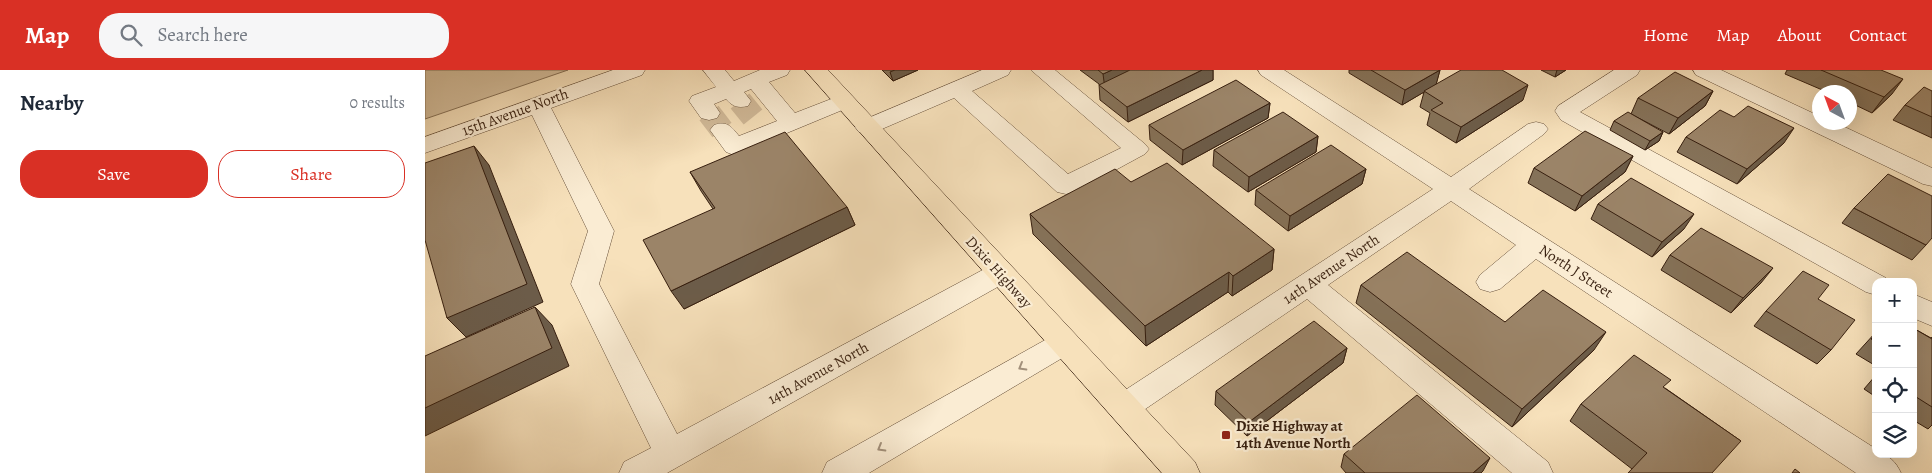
<!DOCTYPE html>
<html lang="en">
<head>
<meta charset="utf-8">
<style>
  :root { --surface:#fff; --page:#f6f6f7; --text:#1f2937; --muted:#747a83; --line:#e0e1e3; --accent:#d93025 }
  body { margin:0; font-family:Alegreya,serif; background:var(--page); color:var(--text) }
  .controls { position:absolute; right:15px; bottom:15px; display:grid; overflow:hidden; border-radius:10px; box-shadow:0 5px 20px #0002 }
  .controls button { width:45px; height:45px; display:grid; place-items:center; padding:0; border:0; border-bottom:1px solid var(--line); background:var(--surface); color:var(--text); font:25px sans-serif }
  .compass { position:absolute; left:1387px; top:15px; width:45px; height:45px; border-radius:50%; background:var(--surface); box-shadow:0 5px 20px #0002; rotate:319deg }
  .list { margin:0; padding:0; list-style:none }
  h2 { display:flex; justify-content:space-between; align-items:center; height:65px; margin:0; padding:0 20px; font-size:21px }
  h2 small { font-size:16px; font-weight:400; color:var(--muted) }
  .actions { display:flex; gap:10px; padding:15px 20px }
  .actions a { flex:1; padding:11px 0; border:1px solid var(--accent); border-radius:20px; text-align:center; font-size:18px; color:var(--accent) }
  .actions .main { background:var(--accent); color:#fff }
  .icon { flex:none; width:28px; height:28px; fill:none; stroke:currentColor; stroke-width:2; stroke-linecap:round; stroke-linejoin:round }
  .map { position:relative; flex:none; width:1507px; height:403px; overflow:hidden }
  header { display:flex; align-items:center; gap:30px; box-sizing:border-box; height:70px; padding:0 25px; background:var(--accent); color:#fff }
  header strong { font-size:24px }
  nav { display:flex; gap:28px; margin-inline-start:auto; font-size:18px }
  .search { width:350px; height:45px; background:var(--page); display:flex; align-items:center; gap:12px; box-sizing:border-box; padding:0 18px; border-radius:20px; color:var(--muted); font-size:19px }
  main { display:flex }
  aside { flex:1; background:var(--surface) }
  .map>svg:first-child { display:block }
  .green { fill:#d6c09e; stroke:#867056 }
  .lines { fill:none; stroke-linecap:round; stroke-linejoin:round }
  .minor-tunnel { stroke:#d1ba99; stroke-width:24; stroke-dasharray:24 12; stroke-linecap:butt }
  .minor-casing { stroke:#67503a; stroke-width:1 }
  .major-casing { stroke:#371f0f; stroke-width:1 }
  .minor { fill:#faecd3; fill-rule:evenodd }
  .major { fill:#f7e1bb; fill-rule:evenodd }
  .wall { fill:#857259; stroke:#371f0f }
  .shaded-wall { fill:#6c5c49; stroke:#371f0f }
  .building { fill:#9b8468; stroke:#371f0f }
  .oneway { stroke:#a2907b }
  .poi-dot { fill:#8f2418; stroke:#faecd3; stroke-width:2 }
  .labels { text-anchor:middle; stroke-width:4.5; stroke-linejoin:round; paint-order:stroke }
  .street-label { font-size:15px; fill:#371f0f; stroke:#faecd3 }
  .poi-label { font-size:15px; font-weight:bold; fill:#371f0f; stroke:#faecd3; text-anchor:start }
</style>
</head>
<body>
<header>
<strong>Map</strong>
<div class="search"><svg class="icon" aria-label="search" viewBox="0 0 24 24"><circle cx="10" cy="10" r="6"/><path d="M15 15l6 6"/></svg>Search here</div>
<nav><a>Home</a><a>Map</a><a>About</a><a>Contact</a></nav>
</header>
<main>
<aside>
<h2>Nearby<small>0 results</small></h2>
<ul class="list">
</ul>
<div class="actions"><a class="main">Save</a><a>Share</a></div>
</aside>
<div class="map">
<svg width="1507" height="403" viewBox="0 0 1507 403">
  <rect width="100%" height="100%" fill="#f7e1bb"/>
  <filter id="stains"><feTurbulence type="fractalNoise" baseFrequency=".004" numOctaves="4"/><feColorMatrix values="0 0 0 0 .2 0 0 0 0 .09 0 0 0 0 .02 0 0 0 .5 -.17"/></filter>
  <radialGradient id="worn" r=".72"><stop offset=".6" stop-color="#630" stop-opacity="0"/><stop offset="1" stop-color="#630" stop-opacity=".3"/></radialGradient>
  <path class="green" d="M0 0H143L0 49Z"/>
  <g class="lines">
    <g class="minor-tunnel">
      <path d="M315 31 328 47"/>
      <path d="M284 43 297 60"/>
    </g>
    <g class="minor-casing">
      <g id="minor">
        <path d="M188 0H220L217 5 126 38 189 161 174 214 252 364 565 196 575 193 585 196 589 203 585 210 242 403H194L199 392 226 378 146 214 163 161 107 45 0 83V67Z"/>
        <path d="M278 0H300L309 11 335 0H365L362 5 344 12 370 43 419 24 427 26 430 31 427 36 309 85 301 82 285 60 289 55C302 51 306 56 314 66L352 51 326 19 319 22 326 31 323 36C313 38 308 37 301 29L289 34 295 43 292 48 284 50 276 48 264 31 267 26 291 17Z"/>
        <path d="M557 0H586L583 5 547 21 643 104 696 78 606 0H630L720 74 724 79 720 84 650 122 641 124 632 122 529 28 450 62 442 64 434 62 430 57 434 52Z"/>
        <path d="M833 0H859L1026 107 1103 54 1111 52 1119 54 1123 59 1119 64 1044 119 1451 379V384C1464 384 1471 392 1476 403H1431L1111 189 1075 219 1065 222 1055 219 1051 212 1055 205 1091 175 1026 131 903 215 1123 392 1128 403H1087L882 229 710 346 699 350 688 346 683 337 688 328 1008 119 836 5Z"/>
        <path d="M1189 0H1215L1212 5 1155 42 1461 208 1463 212H1451V225L1441 222 1136 50 1130 41 1133 36Z"/>
        <path d="M1268 0H1296L1394 46V52H1409L1507 98V116L1498 114 1271 5Z"/>
        <path d="M1488 224 1507 232V256L1488 248Z"/>
        <path d="M639 261 649 265 654 273 649 281 444 403H397L402 392 629 265Z"/>
      </g>
    </g>
    <g class="major-casing">
      <path id="major" d="M380 0H403L770 392 775 403H737Z"/>
    </g>
    <use href="#minor" class="minor"/>
    <use href="#major" class="major"/>
  </g>
  <g class="wall">
    <path d="M457 0H493L468 11Z"/>
    <path d="M655 0H788V10L703 52 675 30 674 14Z"/>
    <path d="M924 0H1015L1011 14 1098 30 1031 73 1002 55 1005 43 995 37 999 22 977 35 924 3Z"/>
    <path d="M1116 0H1141L1130 7Z"/>
    <path d="M1362 0H1456L1467 24 1447 43 1424 32V22H1402L1360 4Z"/>
    <path d="M1288 21 1280 36 1244 64 1206 44 1213 28Z"/>
    <path d="M1507 21V68L1468 50 1480 35Z"/>
    <path d="M845 33 843 48 757 95 725 70 724 55Z"/>
    <path d="M1189 51 1238 62 1234 71 1220 80 1185 60Z"/>
    <path d="M893 66 891 82 823 122 788 96 789 80Z"/>
    <path d="M1261 67 1359 73 1312 114 1252 82Z"/>
    <path d="M1208 86 1200 102 1150 141 1103 113 1109 98Z"/>
    <path d="M941 99 937 114 863 161 830 135 831 120Z"/>
    <path d="M265 102 422 137 430 155 259 239 288 139 276 121Z"/>
    <path d="M706 112 849 179 847 200 807 226 803 222 721 276 608 164 605 144Z"/>
    <path d="M1173 134 1259 159 1227 187 1166 149Z"/>
    <path d="M1429 138 1501 175 1487 190 1417 153Z"/>
    <path d="M1245 185 1336 213 1306 243 1236 200Z"/>
    <path d="M936 215 1080 252 1169 280 1087 357 931 233Z"/>
    <path d="M1393 229 1406 280 1392 294 1329 256 1341 241Z"/>
    <path d="M1488 258 1506 268 1507 267V355L1503 359 1488 350Z"/>
    <path d="M1451 262V296L1431 284Z"/>
    <path d="M922 278 918 293 822 366 790 335 791 321Z"/>
    <path d="M1451 305V327L1439 319Z"/>
    <path d="M1240 318 1316 371 1207 399 1145 351 1156 334Z"/>
    <path d="M919 384 1058 401 1056 403H921L916 397Z"/>
  </g>
  <g class="shaded-wall">
    <path d="M470 0H493L468 11 465 2Z"/>
    <path d="M687 0H720L680 19 678 4Z"/>
    <path d="M777 0H788V10L703 52 702 37Z"/>
    <path d="M1015 0 1011 15 977 35 980 20Z"/>
    <path d="M1132 0H1141L1130 7Z"/>
    <path d="M1478 9 1467 24 1447 43 1459 27Z"/>
    <path d="M1103 15 1098 30 1031 73 1036 57Z"/>
    <path d="M1288 21 1280 36 1244 64 1253 48Z"/>
    <path d="M845 33 843 48 757 95 758 80Z"/>
    <path d="M1369 58 1359 73 1312 114 1322 99Z"/>
    <path d="M1238 62 1234 71 1220 80 1225 71Z"/>
    <path d="M893 66 891 82 823 122 824 107Z"/>
    <path d="M49 76 64 95 118 232 41 267 22 248Z"/>
    <path d="M1208 86 1200 102 1150 141 1157 126Z"/>
    <path d="M941 99 937 114 863 161 865 146Z"/>
    <path d="M422 137 430 155 259 239 246 221Z"/>
    <path d="M1269 144 1259 159 1227 187 1237 172Z"/>
    <path d="M849 179 847 200 807 226 808 206Z"/>
    <path d="M1348 198 1336 213 1306 243 1318 228Z"/>
    <path d="M804 202 803 222 721 276 720 256Z"/>
    <path d="M110 237 127 255 144 296 0 366V338Z"/>
    <path d="M1181 262 1169 280 1087 357 1097 339Z"/>
    <path d="M922 278 918 293 822 366 824 352Z"/>
    <path d="M1065 388 1058 401 1056 403H1048Z"/>
  </g>
  <g class="building">
    <path d="M673 0H687L678 4Z"/>
    <path d="M705 0H777L702 37 674 15Z"/>
    <path d="M946 0H1015L980 20Z"/>
    <path d="M1036 0H1077L1103 15 1036 57 1006 40 1018 33 999 21Z"/>
    <path d="M1396 0H1456L1478 9 1459 27Z"/>
    <path d="M1250 2 1288 21 1253 48 1213 28Z"/>
    <path d="M811 10 845 33 758 80 724 55Z"/>
    <path d="M1499 17 1507 21V47L1480 35Z"/>
    <path d="M1323 36 1369 58 1322 99 1261 67 1295 40 1309 47Z"/>
    <path d="M858 42 893 66 824 107 789 80Z"/>
    <path d="M1203 42 1238 62 1225 71 1189 51Z"/>
    <path d="M1160 61 1208 86 1157 126 1109 98Z"/>
    <path d="M360 62 422 137 246 221 218 170 290 138 265 102Z"/>
    <path d="M906 75 941 99 865 146 831 120Z"/>
    <path d="M49 76 102 214 22 248 0 170V93Z"/>
    <path d="M742 93 849 179 808 206 804 202 720 256 605 144 690 99 706 112Z"/>
    <path d="M1463 104 1507 126V168L1501 175 1429 138Z"/>
    <path d="M1206 108 1269 144 1237 172 1173 134Z"/>
    <path d="M1276 158 1348 198 1318 228 1245 185Z"/>
    <path d="M982 182 1080 252 1118 220 1181 262 1097 339 936 215Z"/>
    <path d="M1378 201 1404 215 1393 229 1430 250 1406 280 1341 241Z"/>
    <path d="M110 237 127 278 0 338V286Z"/>
    <path d="M889 251 922 278 824 352 791 321Z"/>
    <path d="M1488 258 1507 269V337L1488 325Z"/>
    <path d="M1451 264V272L1446 269Z"/>
    <path d="M1209 285 1246 310 1238 317 1316 371 1287 403H1203L1222 383 1156 334Z"/>
    <path d="M992 325 1065 388 1048 403H940L919 384Z"/>
    <path d="M1370 399 1375 403H1367Z"/>
  </g>
  <defs><path id="oneway-chevron" d="M-2-3.5L2.5 0L-2 3.5" fill="none" stroke-width="1.6" stroke-linecap="round" stroke-linejoin="round" transform="scale(1.25)"/></defs>
  <g class="oneway">
    <use href="#oneway-chevron" transform="translate(597 297) rotate(150)"/>
    <use href="#oneway-chevron" transform="translate(456 378) rotate(150)"/>
  </g>
  <rect class="poi-dot" x="796" y="360" width="10" height="10" rx="2.5"/>
  <g class="labels">
    <g class="street-label">
      <text transform="translate(90 42) rotate(-20)" y="5">15th Avenue North</text>
      <text transform="translate(906 199) rotate(-34)" y="5">14th Avenue North</text>
      <text transform="translate(1151 201) rotate(33)" y="5">North J Street</text>
      <text transform="translate(574 202) rotate(48)" y="5">Dixie Highway</text>
      <text transform="translate(393 303) rotate(-29)" y="5">14th Avenue North</text>
    </g>
    <g class="poi-label">
      <text x="811" y="361">Dixie Highway at<tspan x="811" dy="17">14th Avenue North</tspan></text>
    </g>
  </g>
  <rect width="100%" height="100%" filter="url(#stains)"/>
  <rect width="100%" height="100%" fill="url(#worn)"/>
</svg>
<div class="controls">
<button>+</button>
<button>−</button>
<button><svg class="icon" aria-label="locate" viewBox="0 0 24 24"><circle cx="12" cy="12" r="6"/><path d="M12 2v4M12 18v4M2 12h4M18 12h4"/></svg></button>
<button><svg class="icon" aria-label="layers" viewBox="0 0 24 24"><path d="M12 4l9 5-9 5-9-5zM3 14l9 5 9-5"/></svg></button>
</div>
<svg class="compass" viewBox="-18 -18 36 36"><path d="M0-13l5 13h-10z" fill="#e53935"/><path d="M0 13l5-13h-10z" fill="#747a83"/></svg>
</div>
</main>
</body>
</html>
